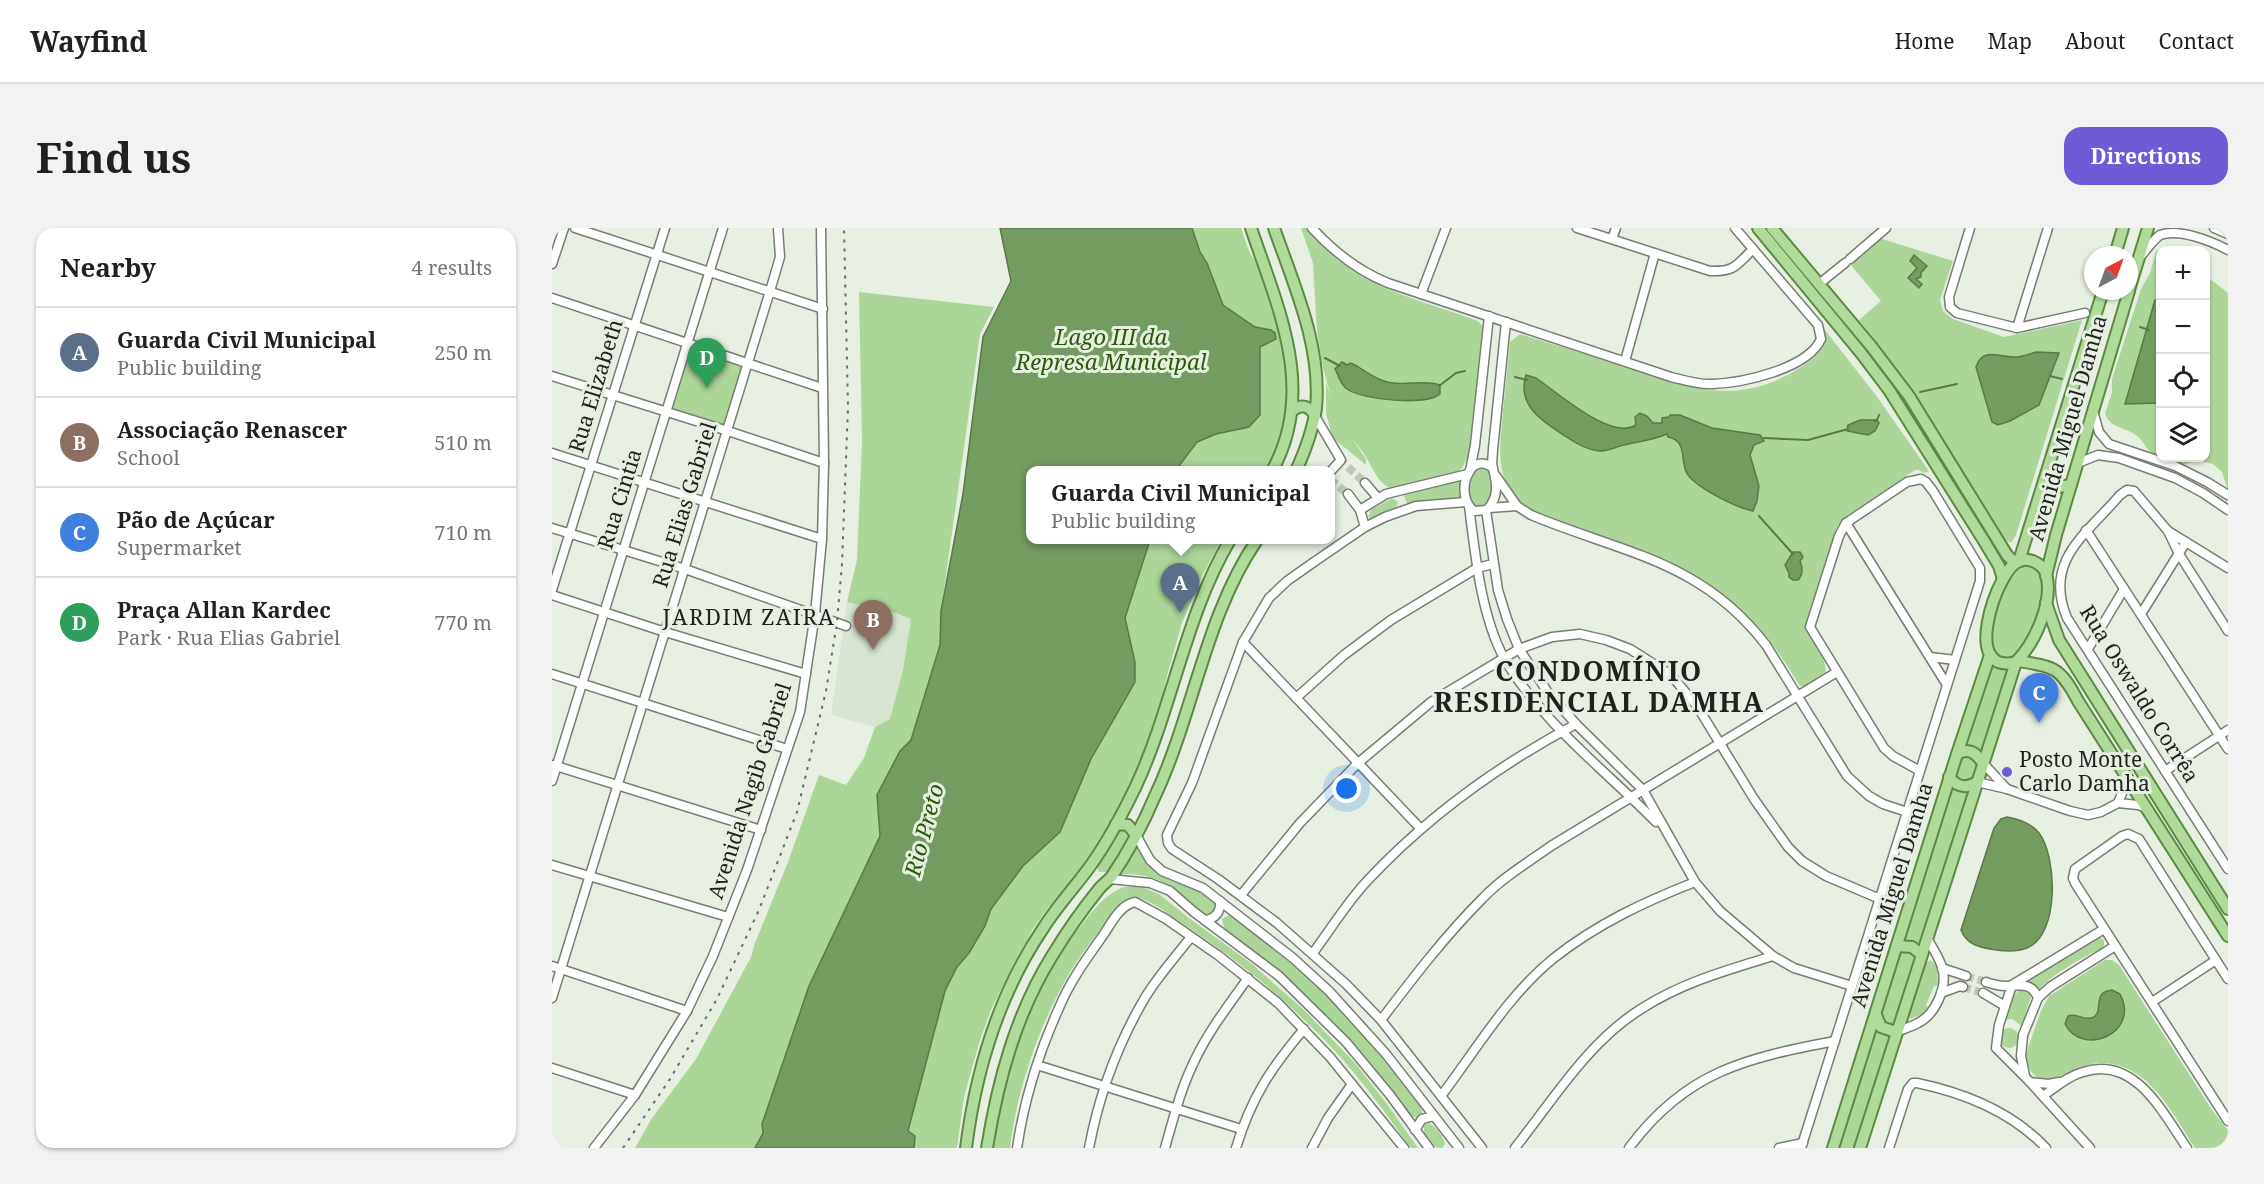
<!DOCTYPE html>
<html lang="en">
<head>
<meta charset="utf-8">
<style>
  :root { --surface:#fff; --page:#f2f2f2; --text:#202124; --muted:#757577; --line:#e0e0e0; --accent:#6e5cd6 }
  body { margin:0; font-family:"Noto Serif",serif; background:var(--page); color:var(--text) }
  .controls { position:absolute; right:18px; top:18px; display:grid; overflow:hidden; border-radius:12px; box-shadow:0 2px 4px #0004 }
  .controls button { width:54px; height:54px; display:grid; place-items:center; padding:0; border:0; border-bottom:2px solid var(--line); background:var(--surface); color:var(--text); font:30px sans-serif }
  .compass { position:absolute; left:1532px; top:18px; width:54px; height:54px; border-radius:50%; background:var(--surface); box-shadow:0 2px 4px #0004; rotate:41deg }
  .you { position:absolute; left:795px; top:561px; width:21px; height:21px; margin:-15px; border:4px solid #fff; border-radius:50%; background:#1a73e8; box-shadow:0 0 0 9px #1a73e833 }
  .badge { display:grid; place-items:center; width:39px; height:39px; border-radius:50%; background:var(--accent); color:#fff; font-size:20px; font-weight:700 }
  .pin { position:absolute; translate:-50% -50px; filter:drop-shadow(0 2px 3px #0008) }
  .pin::after { content:''; position:absolute; top:32px; width:21px; height:18px; background:inherit; clip-path:polygon(0 0,100% 0,50% 100%) }
  .popup { position:absolute; left:474px; top:238px; width:309px; height:78px; box-sizing:border-box; display:grid; place-content:center; border-radius:12px; background:var(--surface); filter:drop-shadow(0 2px 4px #0005); font-size:20px; white-space:nowrap; color:var(--muted) }
  .popup b { font-size:22px; color:var(--text) }
  .popup::after { content:''; position:absolute; left:50%; top:100%; margin-left:-12px; border:12px solid transparent; border-top-color:var(--surface) }
  .list { margin:0; padding:0; list-style:none }
  h2 { display:flex; justify-content:space-between; align-items:center; height:78px; margin:0; padding:0 24px; font-size:26px }
  h2 small { font-size:20px; font-weight:400; color:var(--muted) }
  .list li { display:grid; grid-template-columns:39px 1fr auto; gap:18px; align-items:center; box-sizing:border-box; height:90px; padding:0 24px; border-top:2px solid var(--line) }
  .list b { display:block; font-size:22px; white-space:nowrap }
  .list p { margin:0; font-size:20px; white-space:nowrap; color:var(--muted) }
  .list em { font-size:20px; font-style:normal; color:var(--muted) }
  .icon { flex:none; width:33px; height:33px; fill:none; stroke:currentColor; stroke-width:2; stroke-linecap:round; stroke-linejoin:round }
  .map { position:relative; flex:none; width:1676px; height:920px; overflow:hidden; border-radius:18px }
  header { display:flex; align-items:center; gap:36px; box-sizing:border-box; height:84px; padding:0 30px; background:var(--surface); border-bottom:2px solid var(--line) }
  header strong { font-size:28px }
  nav { display:flex; gap:33px; margin-inline-start:auto; font-size:21px }
  .intro { display:flex; align-items:center; justify-content:space-between; box-sizing:border-box; height:144px; padding:0 36px }
  h1 { margin:0; font-size:42px }
  .button { padding:15px 27px; border-radius:18px; background:var(--accent); color:#fff; font-size:21px; font-weight:700 }
  main { display:flex; gap:36px; padding:0 36px }
  aside { flex:1; background:var(--surface); border-radius:18px; box-shadow:0 2px 4px #0004 }
  .map>svg:first-child { display:block }
  .built { fill:#d8e5d2 }
  .green { fill:#acd698 }
  .water { fill:#749c60; stroke:#5a774c; stroke-width:1.5 }
  .lines { fill:none; stroke-linecap:round; stroke-linejoin:round }
  .stream { stroke:#5a774c; stroke-width:2 }
  .minor-tunnel { stroke:#bfc6bc; stroke-width:8; stroke-dasharray:8 4; stroke-linecap:butt }
  .minor-casing { stroke:#767e73; stroke-width:11 }
  .major-casing { stroke:#5b8942; stroke-width:14 }
  .minor { stroke:#fff; stroke-width:8 }
  .major { stroke:#b0da99; stroke-width:10 }
  .rail { stroke:#666b64; stroke-width:2; stroke-dasharray:3 6; stroke-linecap:butt }
  .poi-dot { fill:#6e5cd6; stroke:#e7efe3; stroke-width:2 }
  .labels { text-anchor:middle; stroke-width:6; stroke-linejoin:round; paint-order:stroke }
  .street-label { font-size:21px; fill:#1f221e; stroke:#e7efe3 }
  .poi-label { font-size:21px; fill:#1f221e; stroke:#e7efe3; text-anchor:start }
  .water-label { font-size:22px; font-style:italic; fill:#295b00; stroke:#e7efe3 }
  .neighbourhood-label { font-size:22px; letter-spacing:1.5px; fill:#1f221e; stroke:#e7efe3 }
  .district-label { font-size:27px; font-weight:bold; letter-spacing:1.5px; fill:#1f221e; stroke:#e7efe3 }
</style>
</head>
<body>
<header>
<strong>Wayfind</strong>
<nav><a>Home</a><a>Map</a><a>About</a><a>Contact</a></nav>
</header>
<div class="intro"><h1>Find us</h1><a class="button">Directions</a></div>
<main>
<aside>
<h2>Nearby<small>4 results</small></h2>
<ul class="list">
<li><span class="badge" style="background:#5c6f8a">A</span><div><b>Guarda Civil Municipal</b><p>Public building</p></div><em>250 m</em></li>
<li><span class="badge" style="background:#8d6e63">B</span><div><b>Associação Renascer</b><p>School</p></div><em>510 m</em></li>
<li><span class="badge" style="background:#3f7fe0">C</span><div><b>Pão de Açúcar</b><p>Supermarket</p></div><em>710 m</em></li>
<li><span class="badge" style="background:#2e9e5b">D</span><div><b>Praça Allan Kardec</b><p>Park · Rua Elias Gabriel</p></div><em>770 m</em></li>
</ul>
</aside>
<div class="map">
<svg width="1676" height="920" viewBox="0 0 1676 920">
  <rect width="100%" height="100%" fill="#e7efe3"/>
  <path class="built" d="M295 374 344 385 359 391 351 442 338 491 323 499 279 487Z"/>
  <g class="green">
    <path d="M640 0H689L697 23 707 39 729 106 734 131 737 165 731 208 716 242 624 243 645 214 664 206 697 199 708 187V119L715 115 719 102 703 99 671 77 655 35 648 25Z"/>
    <path d="M749 0H755C801 60 859 68 926 93L931 99 918 225 910 240 904 245 838 260C825 254 821 240 814 229 810 222 804 216 799 209L814 231V237L781 210 774 186V154L780 172 771 140 765 104 761 35Z"/>
    <path d="M1327 10 1401 33 1388 72 1391 83 1401 91 1452 109 1530 92 1464 307 1459 315 1452 311 1362 167 1326 116 1307 92 1329 73 1298 36Z"/>
    <path d="M1604 23 1608 24V221L1605 220 1606 228C1593 223 1594 215 1585 208 1573 198 1560 202 1553 186L1560 164V151L1589 61 1598 45Z"/>
    <path d="M1654 48 1676 65V263L1670 244 1661 236 1645 232 1630 237 1623 234 1622 230H1654Z"/>
    <path d="M307 64 442 79 428 106 389 383 388 417 359 512 348 524 325 567 328 608 257 758 211 905 203 920H83L100 890 144 831 199 729 203 715 236 634 267 547 294 557 312 530 323 499 338 491 351 442 359 391 344 385 295 374 305 332 310 214Z"/>
    <path d="M1273 102 1323 166 1377 243 1372 245 1367 242H1363L1293 289 1286 298 1253 398C1258 413 1278 432 1273 447L1253 459 1248 458C1234 436 1220 413 1202 395 1146 334 1067 314 991 288 942 263 946 232 951 184 953 161 956 137 958 114L968 106C1002 116 1036 127 1069 138 1133 159 1183 180 1246 141 1262 131 1274 122 1273 102Z"/>
    <path d="M137 120 191 138 174 199 119 182Z"/>
    <path d="M927 240H934C947 250 943 280 924 279 913 268 913 248 927 240Z"/>
    <path d="M908 251V270L874 272 855 276 852 267Z"/>
    <path d="M840 270 846 274 844 280 821 290 816 289 819 282Z"/>
    <path d="M598 312H669L650 348 630 395 613 455 611 477 580 556 539 629 510 668 496 680 481 701 464 731 439 782 428 812 412 869 405 920H362L363 909 356 903 393 763 405 739 417 725 433 698 438 681 471 638 508 604 539 531 583 434 573 390Z"/>
    <path d="M1476 336 1482 338 1491 348C1491 362 1490 376 1486 390 1483 403 1462 443 1445 428 1427 412 1452 338 1476 336Z"/>
    <path d="M1438 436 1456 443 1430 527 1412 521Z"/>
    <path d="M1415 525 1425 534 1422 547 1415 554 1407 553 1403 547 1407 531Z"/>
    <path d="M1399 554 1417 561 1368 720 1349 717Z"/>
    <path d="M574 601 578 608 556 644H547L545 638 568 602Z"/>
    <path d="M585 615C591 627 597 640 610 648 627 660 657 658 665 681L656 688C646 684 639 675 631 668 612 650 591 645 566 646Z"/>
    <path d="M572 659H590L607 666 637 690 700 736 752 782 803 835 835 876 866 920H859C835 887 811 854 783 823 736 773 683 729 625 692 613 684 599 672 585 670 577 669 570 674 565 679 548 703 529 725 514 751 486 801 465 862 458 920H441C451 841 478 762 528 699 540 683 553 666 572 659Z"/>
    <path d="M677 687C708 696 877 861 870 887L867 890 858 888C806 815 745 753 672 700L670 691Z"/>
    <path d="M1546 709 1552 712V720C1532 728 1498 747 1485 764L1474 755Z"/>
    <path d="M1356 722 1360 725 1362 730 1354 753 1355 763 1344 795 1334 797 1330 787C1336 767 1340 747 1347 726L1349 723Z"/>
    <path d="M1378 732 1385 737 1386 758H1382L1374 777 1376 779 1370 786 1358 791 1356 786 1372 737Z"/>
    <path d="M1553 732H1560L1567 737 1662 885 1676 902V920H1643C1622 888 1601 844 1561 836 1550 834 1539 835 1529 839 1512 844 1499 860 1482 847 1476 841 1474 834 1474 826L1488 785 1497 768Z"/>
    <path d="M1468 762H1474L1479 768 1470 798 1460 791 1453 792 1462 767Z"/>
    <path d="M1323 798 1328 804 1340 806 1304 920H1285Z"/>
    <circle cx="1457" cy="810" r="10"/>
    <path d="M875 895C883 896 891 908 893 916L890 920 883 919 872 904V898Z"/>
  </g>
  <g class="water">
    <path d="M448 0H640L648 24 655 35 671 77 703 99 719 102 723 105 724 111 708 119V187L697 199 664 206 645 214 624 242 478 243V312H598L573 390 583 434V454L539 531 508 604 471 638 439 681 433 698 417 725 405 739 393 763 356 903 363 908 362 920H203L211 905 210 896 257 758 328 608 325 567 348 523 359 512 388 417 389 383 411 266 431 109 459 53Z"/>
    <path d="M1362 27 1375 38 1369 45V49L1364 51 1370 56 1367 60 1356 50 1365 40 1358 33Z"/>
    <path d="M1603 72H1608V175L1573 176Z"/>
    <path d="M1484 124 1507 125 1487 177 1458 193 1446 197 1440 194 1424 139C1430 120 1445 128 1461 129 1468 130 1477 126 1484 124Z"/>
    <path d="M790 134 795 137 798 135 803 137C814 144 828 154 841 155 857 157 873 152 888 157V166C874 178 810 172 795 161 788 156 787 148 783 141Z"/>
    <path d="M974 147 984 150C1005 164 1059 213 1084 197L1083 189 1088 185 1095 188 1101 195H1110V190L1117 189 1118 187H1128L1160 200 1208 207 1212 213 1202 217 1198 227 1207 258 1205 273 1201 283C1185 280 1147 261 1136 247 1127 235 1137 213 1116 209L1115 206C1099 213 1082 214 1065 219 1059 221 1054 223 1047 223 1035 222 1023 215 1013 208 991 194 964 177 974 147Z"/>
    <path d="M1308 192H1325L1327 195 1323 203 1316 207 1295 203 1296 197Z"/>
    <path d="M1241 324H1248L1251 329 1248 333C1251 339 1251 347 1246 352H1241L1237 349V345L1233 337Z"/>
    <path d="M1455 589C1467 591 1479 595 1487 605 1505 628 1508 707 1475 720 1465 724 1449 723 1438 721 1425 719 1414 715 1409 702L1442 600 1449 591Z"/>
    <path d="M1560 762 1568 766C1589 805 1530 830 1513 796L1516 788C1525 785 1531 792 1539 790 1554 786 1538 764 1560 762Z"/>
  </g>
  <g class="lines">
    <g class="stream">
      <path d="M1588 99 1597 102"/>
      <path d="M773 130 788 138"/>
      <path d="M1498 148 1510 151"/>
      <path d="M963 149 975 152"/>
      <path d="M887 158 904 145 913 143"/>
      <path d="M1368 164 1405 156"/>
      <path d="M1322 193 1325 192 1327 187"/>
      <path d="M1212 210 1256 212 1296 201"/>
      <path d="M1207 288 1241 326"/>
    </g>
    <g class="minor-tunnel">
      <path d="M796 239 813 255"/>
      <path d="M778 251 796 266"/>
      <path d="M1414 748 1434 754"/>
      <path d="M1411 759 1431 765"/>
    </g>
    <g class="minor-casing">
      <g id="minor">
        <path d="M23 0 271 81"/>
        <path d="M760 0C782 24 806 43 836 55L1119 149C1132 152 1146 157 1160 156 1190 155 1256 141 1269 111L1266 97 1183 0"/>
        <path d="M1025 0 1158 43C1182 44 1184 38 1201 21"/>
        <path d="M1418 0 1397 69 1398 79 1405 85 1465 100 1533 85"/>
        <path d="M1662 0 1676 6"/>
        <path d="M1060 11 1064 0"/>
        <path d="M1589 28C1595 21 1601 12 1608 7 1627 0 1659 13 1676 22"/>
        <path d="M1298 31 1334 0"/>
        <path d="M0 36 12 0"/>
        <path d="M1267 56 1293 35"/>
        <path d="M869 66 894 0"/>
        <path d="M0 70 270 160"/>
        <path d="M1465 100 1496 0"/>
        <path d="M1073 133 1103 25"/>
        <path d="M0 148 176 203 272 235"/>
        <path d="M1541 183 1547 204 1557 216 1623 238 1655 254 1676 267"/>
        <path d="M763 188 789 232 778 244"/>
        <path d="M0 225 270 311"/>
        <path d="M1526 235 1546 227 1567 230 1623 250 1651 265 1676 282"/>
        <path d="M941 240C916 221 902 268 922 283L935 282C947 269 945 256 941 241 939 235 941 227 941 221L954 94"/>
        <path d="M918 243 923 217 937 88"/>
        <path d="M944 248 965 278 979 287C1070 325 1149 332 1214 417L1295 548 1317 568 1331 576 1355 584"/>
        <path d="M813 255 826 270"/>
        <path d="M796 266 808 282 813 299"/>
        <path d="M914 274 864 278 833 289 813 299 762 334 735 353 717 370 691 414 640 555 615 607 616 615 620 621 666 651 725 695 794 756 829 792 930 920"/>
        <path d="M917 278C923 325 929 388 952 430 989 494 1053 542 1104 594"/>
        <path d="M937 280 965 278"/>
        <path d="M808 282 834 266 916 246"/>
        <path d="M934 282 946 362 955 391 967 421 997 466 1024 496 1091 562 1143 654 1168 683 1221 728 1242 740 1300 758"/>
        <path d="M1294 295 1395 457"/>
        <path d="M0 300 133 341 294 398"/>
        <path d="M1534 302 1676 521"/>
        <path d="M1616 303 1676 340"/>
        <path d="M0 362 113 0"/>
        <path d="M0 367 113 404 254 446"/>
        <path d="M1589 386 1634 314"/>
        <path d="M1676 403 1627 326 1616 303 1582 263 1575 262 1568 267C1535 306 1491 332 1515 390L1676 641"/>
        <path d="M691 414 868 600"/>
        <path d="M1536 421 1572 361"/>
        <path d="M1378 429 1403 432"/>
        <path d="M0 446 235 521"/>
        <path d="M744 470 792 427 839 392 925 340 941 336"/>
        <path d="M1431 535 1455 561"/>
        <path d="M1 537 209 602"/>
        <path d="M1613 543 1676 502"/>
        <path d="M0 553 171 0"/>
        <path d="M1425 554 1455 561 1518 583 1536 587 1549 584 1566 575 1573 558V548"/>
        <path d="M1566 575 1586 577 1595 580"/>
        <path d="M584 607 598 632 610 643 651 660 741 730 777 763 834 826 907 920"/>
        <path d="M0 637 176 689"/>
        <path d="M558 651 598 655 618 663 642 684 727 748 794 814 838 867 877 920"/>
        <path d="M689 667 748 595 806 535 879 474 967 421 1000 409 1028 406 1054 412 1078 421 1119 447 1145 478 1202 571 1236 619 1250 633 1274 648 1328 671"/>
        <path d="M653 692C664 691 669 683 668 673"/>
        <path d="M761 725C779 701 795 674 816 652 876 588 947 537 1024 496"/>
        <path d="M0 738 135 783"/>
        <path d="M1390 740 1414 748"/>
        <path d="M1676 751 1587 611 1576 606 1570 608 1523 641 1521 650 1523 655 1676 893"/>
        <path d="M1434 754C1440 756 1447 758 1453 758 1468 758 1479 753 1486 770"/>
        <path d="M1389 765 1408 758 1411 759"/>
        <path d="M1431 765 1453 778"/>
        <path d="M0 770 218 63 228 29 226 0"/>
        <path d="M1600 774 1664 732"/>
        <path d="M829 792C861 750 893 708 930 671 950 650 975 635 999 618L1285 444"/>
        <path d="M1344 804C1351 801 1359 799 1366 795 1384 786 1396 758 1390 739 1387 729 1380 719 1375 710"/>
        <path d="M485 837 689 901"/>
        <path d="M0 840 83 867"/>
        <path d="M1473 848 1469 828 1471 807 1486 770 1498 759 1563 718"/>
        <path d="M1478 854 1497 856 1507 854"/>
        <path d="M889 868C924 822 956 767 1002 730 1045 696 1092 674 1143 654"/>
        <path d="M1491 868C1504 859 1516 848 1531 844 1583 827 1611 885 1635 920"/>
        <path d="M863 902 870 891 882 888"/>
        <path d="M42 920 83 867 135 783 161 728 195 642 248 484 263 386 270 311 272 235 269 0"/>
        <path d="M465 920C472 873 487 824 507 780 518 753 535 730 552 706 560 694 568 677 583 674L614 691 667 728 726 775 778 829 852 920"/>
        <path d="M537 920C547 867 566 815 594 768 607 747 624 728 639 709"/>
        <path d="M613 920C621 892 628 863 641 836 655 805 676 778 696 750"/>
        <path d="M684 920C699 870 719 840 752 801"/>
        <path d="M760 920 776 890 800 856"/>
        <path d="M963 920C1001 872 1036 814 1089 781 1129 755 1175 742 1221 728"/>
        <path d="M1077 920C1134 843 1194 830 1283 813"/>
        <path d="M1227 920 1251 915"/>
        <path d="M1249 920 1428 353V340L1381 263 1374 254 1369 251 1355 254 1294 295 1287 308 1258 399 1332 520 1341 528 1368 543"/>
        <path d="M1337 920 1356 861 1361 855H1365C1413 865 1460 884 1494 920"/>
        <path d="M1538 920 1478 854 1444 820 1447 797 1460 757 1552 701"/>
      </g>
    </g>
    <g class="major-casing">
      <g id="major">
        <path d="M699 0C726 80 765 162 720 243"/>
        <path d="M722 0C742 57 770 119 764 180 761 202 753 223 744 243"/>
        <path d="M1206 0 1309 125 1337 162 1432 313 1447 338 1451 351"/>
        <path d="M1220 0 1319 118 1357 168 1455 327 1463 335"/>
        <path d="M1563 27 1571 0"/>
        <path d="M1577 62 1596 0"/>
        <path d="M740 183C749 175 758 178 763 188"/>
        <path d="M1494 249 1498 255 1506 259 1519 257"/>
        <path d="M1467 333 1551 63"/>
        <path d="M1494 348 1504 307 1577 63"/>
        <path d="M1494 375 1507 412 1676 681"/>
        <path d="M1466 433C1503 439 1508 439 1526 473L1676 708"/>
        <path d="M1405 526C1417 519 1424 525 1431 535"/>
        <path d="M1397 549C1405 559 1414 561 1425 554"/>
        <path d="M564 596 576 597 584 607"/>
        <path d="M1345 718 1360 719 1369 726"/>
        <path d="M1324 787 1329 799 1344 804"/>
        <path d="M414 920C424 841 447 765 492 699 506 677 524 658 539 637 556 613 571 585 584 558 621 478 633 388 678 312"/>
        <path d="M435 920C446 852 464 786 500 728 514 705 530 682 547 661 551 656 556 653 560 648 577 623 591 596 603 568 642 485 653 388 705 312"/>
        <path d="M1281 920 1405 526 1438 427"/>
        <path d="M1308 920 1464 434C1483 415 1502 373 1494 346 1491 336 1477 329 1468 333 1459 335 1454 346 1450 353 1441 370 1422 422 1446 434 1452 436 1458 436 1464 434"/>
      </g>
    </g>
    <use href="#minor" class="minor"/>
    <use href="#major" class="major"/>
    <path class="rail" d="M71 920 118 851 165 771 207 682 245 584 274 463 285 394 290 336 296 179 292 0"/>
  </g>
  <circle class="poi-dot" cx="1455" cy="544" r="6"/>
  <g class="labels">
    <g class="street-label">
      <text transform="translate(44 158) rotate(-73)" y="7">Rua Elizabeth</text>
      <text transform="translate(1516 200) rotate(-74)" y="7">Avenida Miguel Damha</text>
      <text transform="translate(68 271) rotate(-73)" y="7">Rua Cintia</text>
      <text transform="translate(133 277) rotate(-73)" y="7">Rua Elias Gabriel</text>
      <text transform="translate(1587 466) rotate(58)" y="7">Rua Oswaldo Corrêa</text>
      <text transform="translate(198 563) rotate(-72)" y="7">Avenida Nagib Gabriel</text>
      <text transform="translate(1340 667) rotate(-73)" y="7">Avenida Miguel Damha</text>
    </g>
    <g class="poi-label">
      <text x="1467" y="539">Posto Monte<tspan x="1467" dy="24">Carlo Damha</tspan></text>
    </g>
    <g class="water-label">
      <text x="559" y="117">Lago III da<tspan x="559" dy="25">Represa Municipal</tspan></text>
      <text transform="translate(372 602) rotate(-75)" y="8">Rio Preto</text>
    </g>
    <g class="neighbourhood-label">
      <text x="197" y="397">JARDIM ZAIRA</text>
    </g>
    <g class="district-label">
      <text x="1047" y="453">CONDOMÍNIO<tspan x="1047" dy="31">RESIDENCIAL DAMHA</tspan></text>
    </g>
  </g>
</svg>
<div class="controls">
<button>+</button>
<button>−</button>
<button><svg class="icon" aria-label="locate" viewBox="0 0 24 24"><circle cx="12" cy="12" r="6"/><path d="M12 2v4M12 18v4M2 12h4M18 12h4"/></svg></button>
<button><svg class="icon" aria-label="layers" viewBox="0 0 24 24"><path d="M12 4l9 5-9 5-9-5zM3 14l9 5 9-5"/></svg></button>
</div>
<svg class="compass" viewBox="-18 -18 36 36"><path d="M0-13l5 13h-10z" fill="#e53935"/><path d="M0 13l5-13h-10z" fill="#757577"/></svg>
<div class="you"></div>
<div class="pin badge" style="left:628px;top:385px;background:#5c6f8a">A</div>
<div class="popup"><b>Guarda Civil Municipal</b>Public building</div>
<div class="pin badge" style="left:321px;top:422px;background:#8d6e63">B</div>
<div class="pin badge" style="left:1487px;top:495px;background:#3f7fe0">C</div>
<div class="pin badge" style="left:155px;top:160px;background:#2e9e5b">D</div>
</div>
</main>
</body>
</html>
